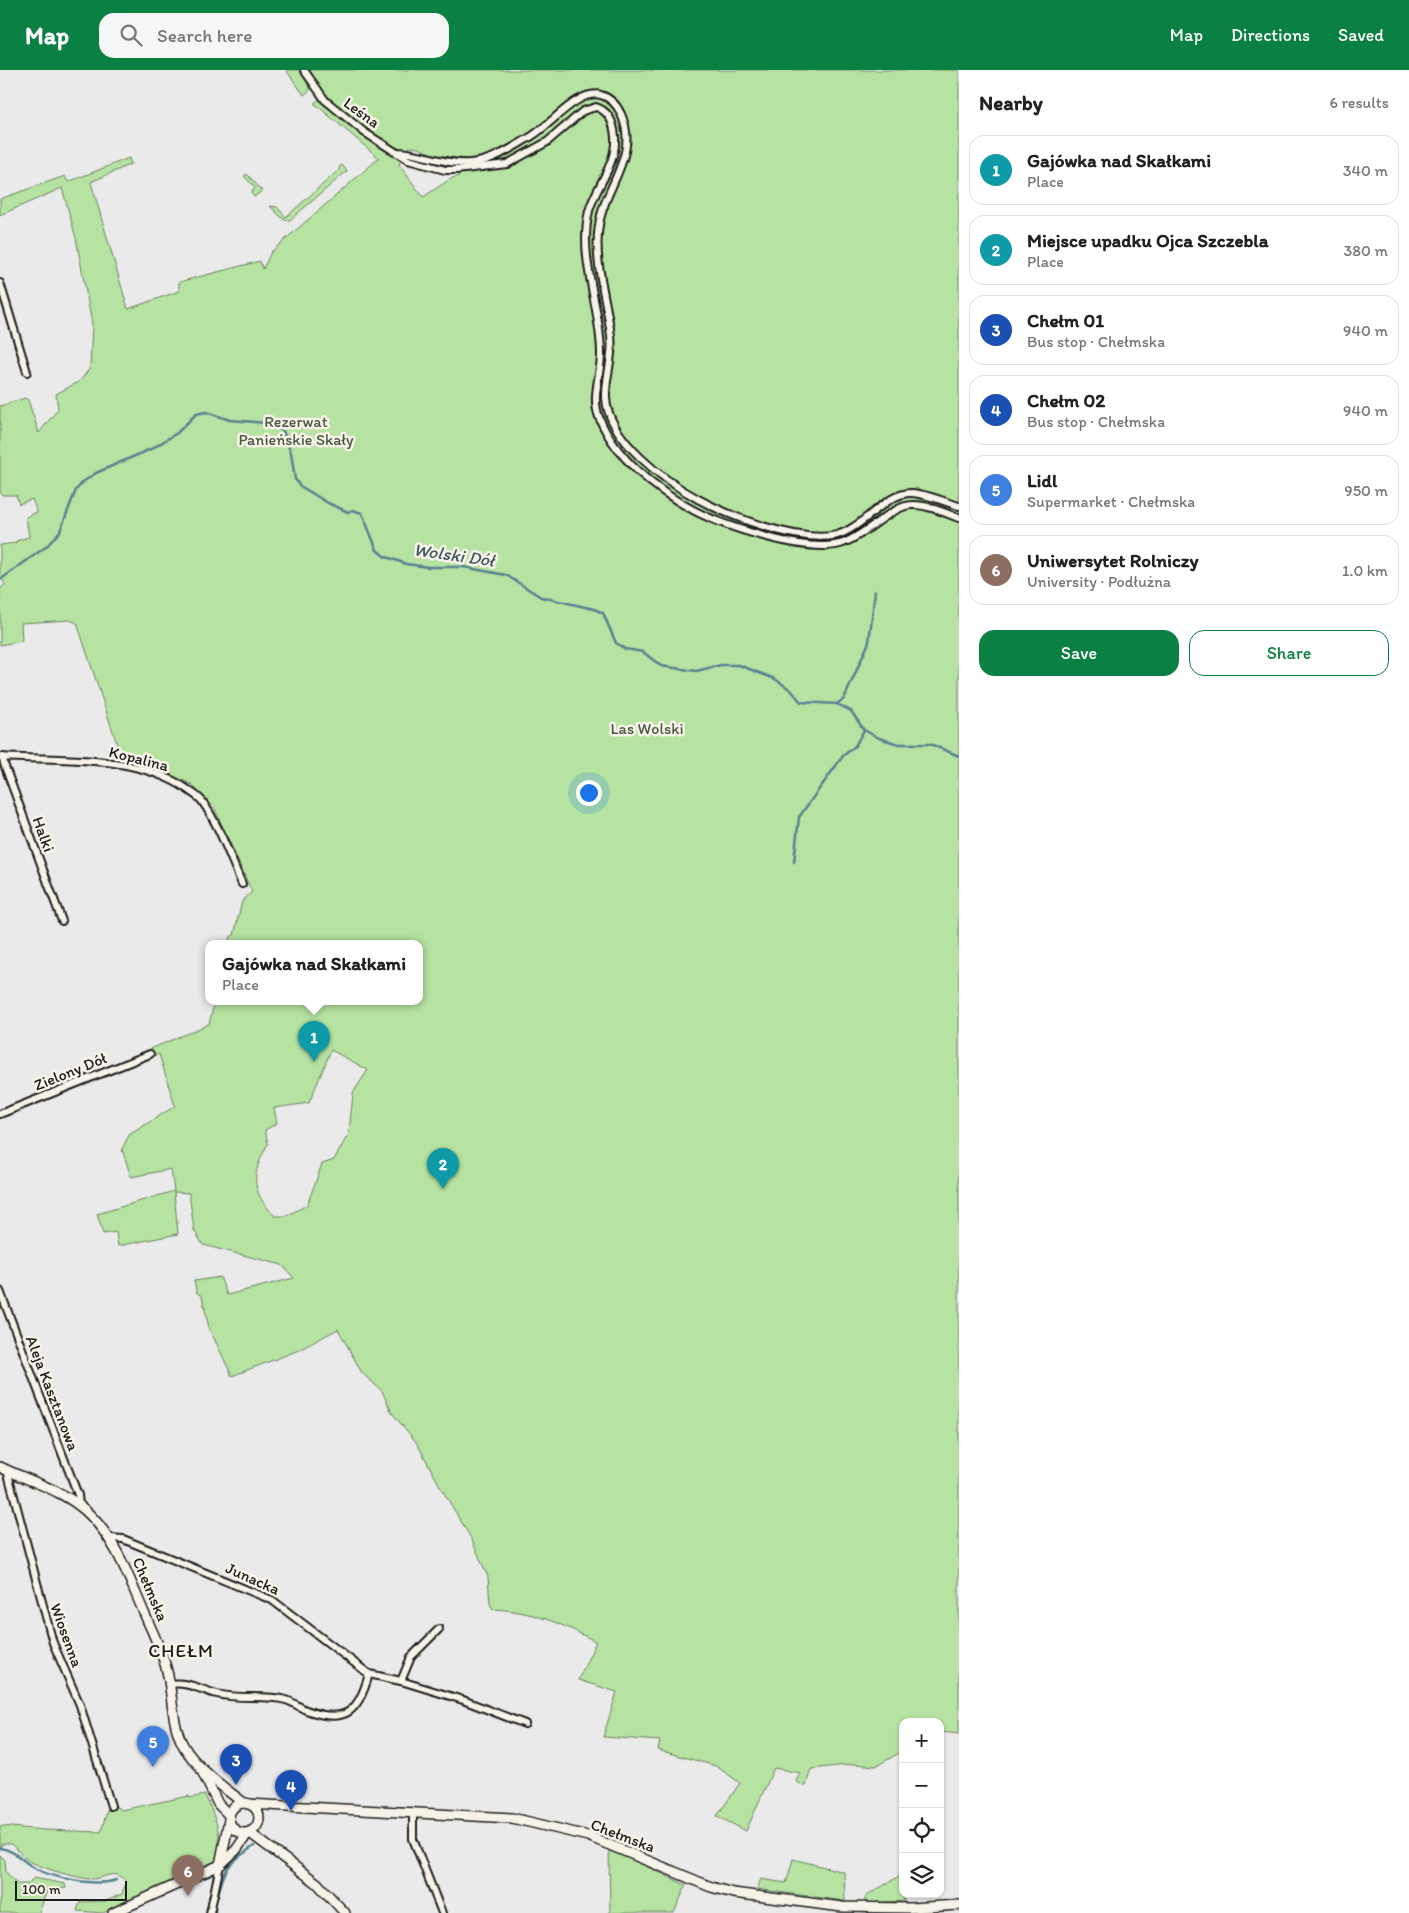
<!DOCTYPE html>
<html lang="en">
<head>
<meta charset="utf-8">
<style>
  :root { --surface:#fff; --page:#f6f6f6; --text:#222; --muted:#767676; --line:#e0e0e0; --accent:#0b8043 }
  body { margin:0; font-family:Itim,sans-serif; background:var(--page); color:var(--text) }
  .controls { position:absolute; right:15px; bottom:15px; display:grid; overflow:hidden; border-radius:10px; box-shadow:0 1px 4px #0004 }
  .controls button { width:45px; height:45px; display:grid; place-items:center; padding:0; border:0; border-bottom:1px solid var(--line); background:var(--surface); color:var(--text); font:25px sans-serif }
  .scale { position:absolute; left:15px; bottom:12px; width:112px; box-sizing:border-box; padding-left:5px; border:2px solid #1c1c1c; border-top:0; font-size:14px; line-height:18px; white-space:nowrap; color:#1c1c1c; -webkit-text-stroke:4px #f7f3e8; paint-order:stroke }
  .you { position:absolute; left:588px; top:722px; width:18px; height:18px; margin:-12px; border:4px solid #fff; border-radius:50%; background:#1a73e8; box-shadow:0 0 0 8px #1a73e833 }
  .badge { display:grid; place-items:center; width:32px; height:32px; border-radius:50%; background:var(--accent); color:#fff; font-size:16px; font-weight:700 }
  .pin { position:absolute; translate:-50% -41px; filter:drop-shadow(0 1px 2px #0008) }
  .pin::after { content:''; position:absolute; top:26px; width:18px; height:15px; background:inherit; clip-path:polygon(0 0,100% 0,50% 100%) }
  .popup { position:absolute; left:205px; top:870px; width:218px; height:65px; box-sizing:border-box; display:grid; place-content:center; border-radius:10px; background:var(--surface); filter:drop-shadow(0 1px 4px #0005); font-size:16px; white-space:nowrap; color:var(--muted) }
  .popup b { font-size:19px; color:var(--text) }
  .popup::after { content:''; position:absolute; left:50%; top:100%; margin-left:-10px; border:10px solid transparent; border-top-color:var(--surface) }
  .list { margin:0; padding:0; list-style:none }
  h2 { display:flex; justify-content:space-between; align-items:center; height:65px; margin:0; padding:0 20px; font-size:21px }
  h2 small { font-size:16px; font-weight:400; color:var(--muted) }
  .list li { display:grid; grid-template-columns:32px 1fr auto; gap:15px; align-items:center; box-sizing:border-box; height:70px; margin:0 10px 10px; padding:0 10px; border:1px solid var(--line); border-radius:15px }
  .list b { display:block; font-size:19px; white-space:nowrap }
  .list p { margin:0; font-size:16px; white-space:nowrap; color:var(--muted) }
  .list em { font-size:16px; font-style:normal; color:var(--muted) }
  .actions { display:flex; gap:10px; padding:15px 20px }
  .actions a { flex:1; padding:11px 0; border:1px solid var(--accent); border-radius:15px; text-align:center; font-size:18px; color:var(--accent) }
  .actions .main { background:var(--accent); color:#fff }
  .icon { flex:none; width:28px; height:28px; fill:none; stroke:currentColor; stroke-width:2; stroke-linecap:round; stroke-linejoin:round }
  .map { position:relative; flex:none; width:959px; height:1843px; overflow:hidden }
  header { display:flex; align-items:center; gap:30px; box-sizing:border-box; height:70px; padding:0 25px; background:var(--accent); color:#fff }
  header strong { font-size:24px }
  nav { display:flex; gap:28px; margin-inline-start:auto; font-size:18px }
  .search { width:350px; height:45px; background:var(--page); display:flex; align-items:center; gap:12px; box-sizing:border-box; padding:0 18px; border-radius:15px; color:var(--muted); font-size:19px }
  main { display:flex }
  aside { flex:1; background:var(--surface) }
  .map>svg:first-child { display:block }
  .green { fill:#b6e3a1; stroke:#69805e; fill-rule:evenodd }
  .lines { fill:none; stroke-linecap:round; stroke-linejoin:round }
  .stream { stroke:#578391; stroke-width:2.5 }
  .street-casing { stroke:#1c1c1c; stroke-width:10 }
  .secondary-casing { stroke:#1c1c1c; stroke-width:12 }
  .street { stroke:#f7f3e8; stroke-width:6 }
  .secondary { stroke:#f7f3e8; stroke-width:9 }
  .labels { text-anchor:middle; stroke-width:5; stroke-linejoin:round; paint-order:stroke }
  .street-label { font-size:16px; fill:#1c1c1c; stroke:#f7f3e8 }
  .park-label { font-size:16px; fill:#4a5844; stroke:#f7f3e8 }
  .water-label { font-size:18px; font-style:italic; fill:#3f5860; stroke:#f7f3e8 }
  .quarter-label { font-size:19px; letter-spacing:1px; fill:#1c1c1c; stroke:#f7f3e8 }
</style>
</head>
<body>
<header>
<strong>Map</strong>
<div class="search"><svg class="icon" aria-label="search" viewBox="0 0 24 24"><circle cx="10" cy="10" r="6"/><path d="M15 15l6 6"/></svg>Search here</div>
<nav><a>Map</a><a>Directions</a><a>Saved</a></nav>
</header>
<main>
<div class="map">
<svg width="959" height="1843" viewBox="0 0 959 1843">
  <rect width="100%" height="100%" fill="#ebeaeb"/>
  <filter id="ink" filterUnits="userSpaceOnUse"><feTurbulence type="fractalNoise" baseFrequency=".02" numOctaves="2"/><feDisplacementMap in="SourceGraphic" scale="10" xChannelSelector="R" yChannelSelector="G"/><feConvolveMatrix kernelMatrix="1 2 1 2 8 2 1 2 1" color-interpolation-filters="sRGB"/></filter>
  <g filter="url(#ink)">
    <g class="green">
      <path d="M286 0H299L311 19 304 25Z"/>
      <path d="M309 0H959V1664L940 1662V1652H903V1681L876 1696 855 1694 811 1699 806 1716 796 1712 800 1703 774 1698 746 1761 717 1746 740 1713 716 1696 658 1680 660 1671 603 1667 617 1622 578 1610 596 1572C562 1553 531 1541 493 1539L490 1534 488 1507 471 1468 441 1418 417 1373 392 1343 382 1321 362 1303 338 1259 299 1280 232 1306 209 1258 202 1226 197 1223 194 1211 220 1207 227 1225 294 1208 282 1195 203 1175 194 1160 189 1123 174 1122 178 1164 118 1176 116 1162 103 1164 97 1144 174 1121 171 1099 131 1107 122 1079 129 1065 175 1036 159 984 149 988 148 980 209 954 215 931H419V873H228L230 867 234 865 242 831 252 822 214 737 191 714 139 690 123 692 77 553 70 550 21 553 22 571 0 575V520L5 514 0 505V475L16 473V471L29 467 26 447 37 442 32 429 19 434 16 425H2L0 422V336L25 328 28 330 39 363 58 339 56 324 80 311 90 298 92 254 76 168 62 118 0 145V129L65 106 68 112 129 88 131 94 91 112 128 239 179 221V212L260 191 263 199 271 182 379 88 314 33 326 25ZM409 77 419 78 434 85 463 92 458 107 452 108 423 127 399 94ZM331 980 368 1000 353 1023 349 1063 334 1090 322 1094 307 1135 286 1146H275C250 1121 251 1104 268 1074L265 1060 277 1053 274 1038 309 1033Z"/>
      <path d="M342 95 347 101 290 150H284L270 136 277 137 286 147 340 99 339 97Z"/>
      <path d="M247 104 262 121 254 127 251 123 255 118 244 106Z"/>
      <path d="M205 1725C216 1750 222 1762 218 1790L103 1843 77 1841 80 1832 106 1831 122 1824 126 1812C116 1797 105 1809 91 1809 77 1808 44 1799 31 1792 24 1789 17 1779 11 1774H2L0 1778V1756L44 1760 101 1762 108 1737 114 1735 121 1740 189 1726V1728Z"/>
      <path d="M609 1779 686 1815 674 1843H610Z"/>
      <path d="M0 1785 5 1790 6 1802 17 1814H27L34 1808 65 1814 66 1818 47 1820 39 1843H0Z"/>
      <path d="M793 1789 844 1802 845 1831 757 1819 761 1809 786 1813Z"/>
      <path d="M903 1804 904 1831 865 1833V1828L869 1824Z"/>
    </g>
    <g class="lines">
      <g class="stream">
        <path d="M0 510 47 476 60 461 76 420 83 412 96 403 153 378 177 363 196 344 206 342 230 350 267 353 283 361 291 383 295 409 300 416 328 433 348 442 353 440 362 443 377 480 384 486 406 494 428 497H463L506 505 541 527 594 539 603 543 616 573 625 579 643 582 661 596 696 601 721 595H739L775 609 791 620 801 632 837 634 851 641 864 660 879 668 899 674H930L959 686"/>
        <path d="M838 633 844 629 869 572 875 521"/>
        <path d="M794 792 799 747 843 686 855 676 864 660"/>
        <path d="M0 1778C15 1780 23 1792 36 1799 53 1808 98 1817 116 1810"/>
        <path d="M204 1808 211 1805"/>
        <path d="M217 1829C225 1796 227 1795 254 1776"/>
        <path d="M215 1843V1840"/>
      </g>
      <g class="street-casing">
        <g id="street">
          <path d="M304 0 325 30 364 62 408 90 445 100H456L507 94 547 72 583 41 596 37C609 41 614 54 615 67 617 94 596 116 589 141 578 189 601 237 601 284 601 305 591 327 599 347 615 388 657 421 695 441 726 457 806 483 840 474 863 468 892 435 912 435 927 434 945 443 959 448"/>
          <path d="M398 82C422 83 446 95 470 93 491 92 514 77 532 66 551 55 578 19 601 25 611 28 617 35 621 44 640 85 604 117 599 155 593 191 607 230 611 266 614 287 605 307 606 328 608 370 665 411 698 429 731 447 801 474 837 465 863 458 886 422 912 423 928 424 944 432 959 436"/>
          <path d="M0 213 27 302"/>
          <path d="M0 687C61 691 133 683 187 719 192 723 198 726 202 731 219 755 230 787 242 814"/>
          <path d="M3 687 4 694 62 851"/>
          <path d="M0 1044 150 984"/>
          <path d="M0 1221 78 1425 79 1436"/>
          <path d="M7 1400 53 1573 80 1635 111 1736"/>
          <path d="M110 1468 123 1469 272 1530 369 1604 401 1611 463 1630 525 1654"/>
          <path d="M401 1611 411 1587 439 1559"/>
          <path d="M170 1614C187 1611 201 1620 217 1624 240 1630 264 1624 286 1630 293 1632 299 1637 306 1640 346 1655 359 1641 369 1604"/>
          <path d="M413 1742V1769L442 1843"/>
          <path d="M210 1843 220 1795"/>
        </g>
      </g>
      <g class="secondary-casing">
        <g id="secondary">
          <path d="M0 1397C29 1411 67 1421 90 1445 118 1473 129 1509 145 1545 153 1563 162 1581 167 1601 173 1626 171 1652 183 1675 194 1696 225 1719 244 1733"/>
          <path d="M201 1699 218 1734 228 1744"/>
          <circle cx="244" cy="1748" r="15"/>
          <path d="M248 1734 512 1748 588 1766 711 1817 733 1823 842 1837 910 1838 959 1835"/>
          <path d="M250 1763 317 1813 345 1843"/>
          <path d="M220 1795 229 1750"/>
          <path d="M113 1843 220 1795 236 1780 248 1763"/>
        </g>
      </g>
      <use href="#street" class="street"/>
      <use href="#secondary" class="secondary"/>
    </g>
  </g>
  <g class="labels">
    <g class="street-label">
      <text transform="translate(362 42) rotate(36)" y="6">Leśna</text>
      <text transform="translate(139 688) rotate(14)" y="6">Kopalina</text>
      <text transform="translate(44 764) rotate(70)" y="6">Halki</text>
      <text transform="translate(70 1001) rotate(-22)" y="6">Zielony Dół</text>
      <text transform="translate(53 1323) rotate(69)" y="6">Aleja Kasztanowa</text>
      <text transform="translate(253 1508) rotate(24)" y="6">Junacka</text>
      <text transform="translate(151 1519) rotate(67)" y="6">Chełmska</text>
      <text transform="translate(67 1565) rotate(70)" y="6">Wiosenna</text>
      <text transform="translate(623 1765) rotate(21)" y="6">Chełmska</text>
    </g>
    <g class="park-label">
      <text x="296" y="357">Rezerwat<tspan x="296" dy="18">Panieńskie Skały</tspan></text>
      <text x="647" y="664">Las Wolski</text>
    </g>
    <g class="water-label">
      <text transform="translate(454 485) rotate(8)" y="6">Wolski Dół</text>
    </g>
    <g class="quarter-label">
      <text x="181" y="1587">CHEŁM</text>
    </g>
  </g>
</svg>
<div class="controls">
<button>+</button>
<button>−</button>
<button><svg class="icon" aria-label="locate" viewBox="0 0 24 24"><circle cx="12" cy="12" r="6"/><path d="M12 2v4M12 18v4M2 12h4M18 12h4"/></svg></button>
<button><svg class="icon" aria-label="layers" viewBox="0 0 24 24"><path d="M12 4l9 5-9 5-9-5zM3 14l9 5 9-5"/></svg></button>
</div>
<div class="scale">100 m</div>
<div class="you"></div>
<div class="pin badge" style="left:314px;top:992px;background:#0f9aa8">1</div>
<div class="popup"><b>Gajówka nad Skałkami</b>Place</div>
<div class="pin badge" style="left:443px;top:1119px;background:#0f9aa8">2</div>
<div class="pin badge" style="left:236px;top:1715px;background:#1a4fb4">3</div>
<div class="pin badge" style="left:291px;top:1741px;background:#1a4fb4">4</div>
<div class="pin badge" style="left:153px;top:1697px;background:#3f7fe0">5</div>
<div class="pin badge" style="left:188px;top:1826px;background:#8d6e63">6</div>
</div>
<aside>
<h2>Nearby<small>6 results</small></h2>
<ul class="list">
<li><span class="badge" style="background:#0f9aa8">1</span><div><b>Gajówka nad Skałkami</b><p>Place</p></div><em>340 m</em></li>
<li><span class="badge" style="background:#0f9aa8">2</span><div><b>Miejsce upadku Ojca Szczebla</b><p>Place</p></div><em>380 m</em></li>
<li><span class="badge" style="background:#1a4fb4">3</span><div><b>Chełm 01</b><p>Bus stop · Chełmska</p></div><em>940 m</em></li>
<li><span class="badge" style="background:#1a4fb4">4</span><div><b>Chełm 02</b><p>Bus stop · Chełmska</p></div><em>940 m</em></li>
<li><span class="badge" style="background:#3f7fe0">5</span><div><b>Lidl</b><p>Supermarket · Chełmska</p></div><em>950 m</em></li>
<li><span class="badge" style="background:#8d6e63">6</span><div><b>Uniwersytet Rolniczy</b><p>University · Podłużna</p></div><em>1.0 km</em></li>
</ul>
<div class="actions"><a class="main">Save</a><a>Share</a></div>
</aside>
</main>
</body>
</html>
